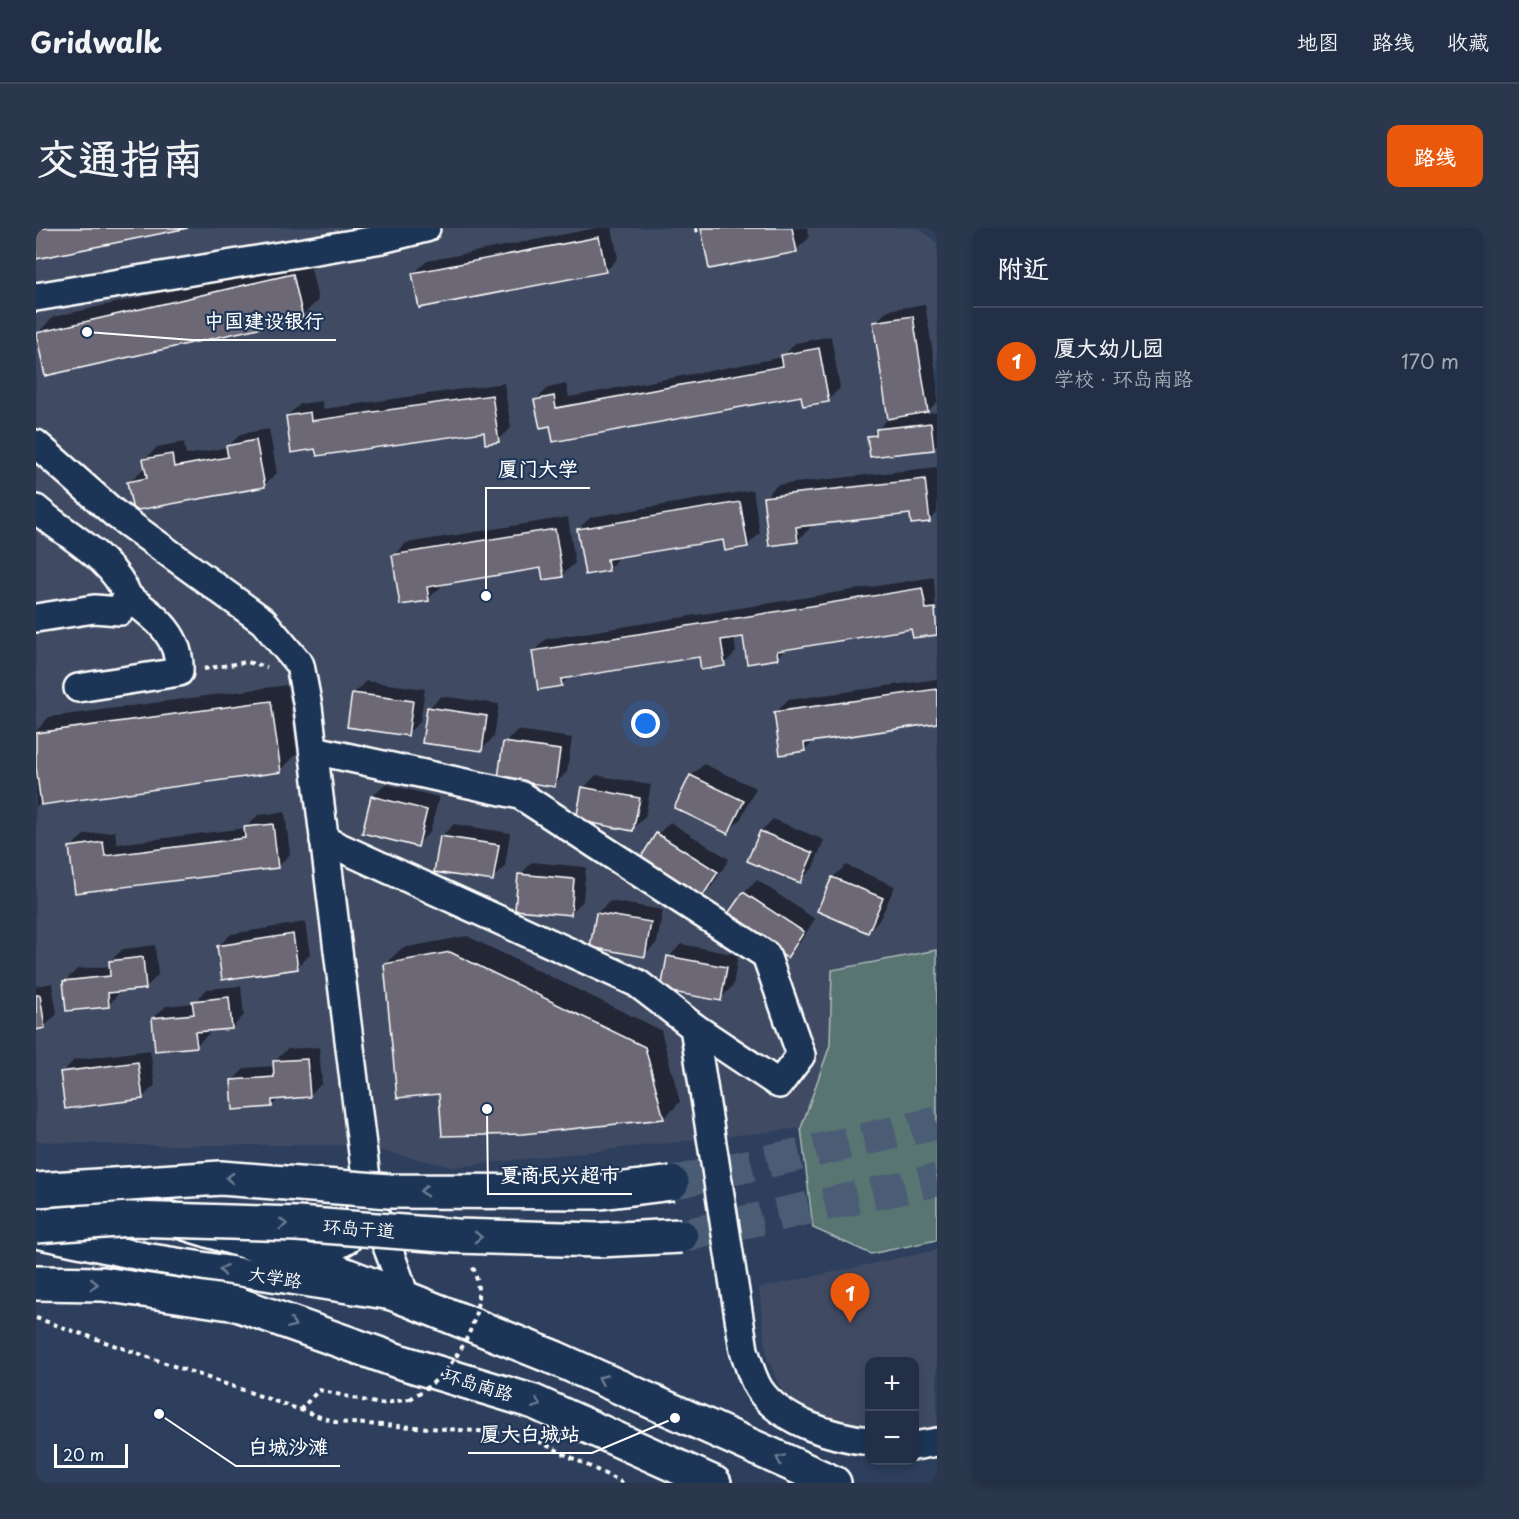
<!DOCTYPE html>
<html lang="zh">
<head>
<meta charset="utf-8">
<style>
  :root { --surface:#222f46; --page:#2a374d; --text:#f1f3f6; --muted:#a2a9b3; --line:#3f4a5f; --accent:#ea580c }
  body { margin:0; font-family:"Playpen Sans","LXGW WenKai TC",sans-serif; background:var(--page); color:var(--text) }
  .controls { position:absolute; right:18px; bottom:18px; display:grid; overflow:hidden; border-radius:12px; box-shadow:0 3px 9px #0003 }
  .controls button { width:54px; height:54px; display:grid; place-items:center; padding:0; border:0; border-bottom:2px solid var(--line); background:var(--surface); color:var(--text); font:30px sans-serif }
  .scale { position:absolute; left:18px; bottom:15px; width:74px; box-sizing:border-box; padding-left:6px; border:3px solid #fff; border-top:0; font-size:16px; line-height:21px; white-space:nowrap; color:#fff; -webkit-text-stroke:4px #1d3557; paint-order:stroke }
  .you { position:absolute; left:610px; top:496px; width:21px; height:21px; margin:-15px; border:4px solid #fff; border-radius:50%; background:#1a73e8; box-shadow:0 0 0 9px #1a73e833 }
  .badge { display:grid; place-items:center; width:39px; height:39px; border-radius:50%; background:var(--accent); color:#fff; font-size:20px; font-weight:700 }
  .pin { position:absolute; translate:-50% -50px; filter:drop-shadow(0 2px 3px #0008) }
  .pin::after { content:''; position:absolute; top:32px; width:21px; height:18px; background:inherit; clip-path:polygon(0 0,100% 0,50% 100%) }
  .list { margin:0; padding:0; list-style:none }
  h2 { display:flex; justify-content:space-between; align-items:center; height:78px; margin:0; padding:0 24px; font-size:26px }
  h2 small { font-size:20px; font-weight:400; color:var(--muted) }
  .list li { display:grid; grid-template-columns:39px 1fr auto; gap:18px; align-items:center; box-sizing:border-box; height:108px; padding:0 24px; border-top:2px solid var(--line) }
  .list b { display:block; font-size:22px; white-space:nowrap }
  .list p { margin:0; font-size:20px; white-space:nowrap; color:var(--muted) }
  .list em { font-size:20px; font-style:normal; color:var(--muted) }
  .map { position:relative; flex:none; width:901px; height:1255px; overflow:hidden; border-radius:12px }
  header { display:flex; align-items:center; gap:36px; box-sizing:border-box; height:84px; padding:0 30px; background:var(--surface); border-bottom:2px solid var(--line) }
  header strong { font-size:28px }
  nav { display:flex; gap:33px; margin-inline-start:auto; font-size:21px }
  .intro { display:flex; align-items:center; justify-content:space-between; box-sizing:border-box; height:144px; padding:0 36px }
  h1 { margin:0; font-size:42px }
  .button { padding:15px 27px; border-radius:12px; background:var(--accent); color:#fff; font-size:21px; font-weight:700 }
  main { display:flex; gap:36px; padding:0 36px }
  aside { flex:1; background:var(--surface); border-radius:12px; box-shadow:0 3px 9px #0003 }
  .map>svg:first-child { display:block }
  .built { fill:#404b64 }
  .green { fill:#587472; stroke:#acbab8; stroke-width:1.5 }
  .shadow { fill:#0007 }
  .building { fill:#6c6876; stroke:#fff; stroke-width:1.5 }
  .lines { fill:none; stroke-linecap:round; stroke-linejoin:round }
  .highway-tunnel { stroke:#4c5c75; stroke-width:33; stroke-dasharray:33 16; stroke-linecap:butt }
  .minor-casing { stroke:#fff; stroke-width:32 }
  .major-casing { stroke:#fff; stroke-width:38 }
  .highway-casing { stroke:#fff; stroke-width:38 }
  .path { stroke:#fff; stroke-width:4; stroke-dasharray:4.5 4.5; stroke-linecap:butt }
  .minor { stroke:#1d3557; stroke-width:27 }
  .major { stroke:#1d3557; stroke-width:33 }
  .highway { stroke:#1d3557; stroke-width:33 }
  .highway-bridge-casing { stroke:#fff; stroke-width:38; stroke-linecap:butt }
  .path-bridge { stroke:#fff; stroke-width:4; stroke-dasharray:4.5 4.5; stroke-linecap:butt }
  .highway-bridge { stroke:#1d3557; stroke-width:33 }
  .oneway { stroke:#6c7c92 }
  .labels { text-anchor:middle; stroke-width:4.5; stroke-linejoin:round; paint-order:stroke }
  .street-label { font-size:18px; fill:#fff; stroke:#1d3557 }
  .leader { fill:none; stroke:#fff; stroke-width:2 }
  .callout-dot { fill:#fff; stroke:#1d3557; stroke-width:2 }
  .callout-label { font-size:20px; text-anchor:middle; font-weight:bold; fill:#fff; stroke:#1d3557; stroke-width:4.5; stroke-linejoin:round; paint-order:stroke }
</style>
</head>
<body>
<header>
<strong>Gridwalk</strong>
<nav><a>地图</a><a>路线</a><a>收藏</a></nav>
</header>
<div class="intro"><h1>交通指南</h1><a class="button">路线</a></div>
<main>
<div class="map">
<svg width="901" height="1255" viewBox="0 0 901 1255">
  <rect width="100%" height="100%" fill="#2d3f5d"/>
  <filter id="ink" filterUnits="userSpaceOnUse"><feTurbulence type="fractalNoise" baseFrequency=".0167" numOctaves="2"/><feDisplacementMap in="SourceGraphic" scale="12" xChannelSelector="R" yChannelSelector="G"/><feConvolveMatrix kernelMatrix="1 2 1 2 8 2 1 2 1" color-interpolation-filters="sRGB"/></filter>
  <g filter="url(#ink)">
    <g class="built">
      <path d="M0 0H883L901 15V722L797 742 794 817 765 900 417 939 319 917H83L0 913Z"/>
      <path d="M901 1022V1200L879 1205 878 1134H834L833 1201 801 1197 751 1172 731 1130 723 1060Z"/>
    </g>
    <path class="green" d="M901 722V1012L835 1026 777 1000 765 900 794 817 796 742Z"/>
    <g class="shadow">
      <path d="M560 0H576L582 30 570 43 384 78 378 45 391 33Z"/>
      <path d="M667 0H771L773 10 760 22Z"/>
      <path d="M273 31 282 72 266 88 1 106 17 89Z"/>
      <path d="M889 76 901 150V174L890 185 901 184V217L897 220 833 209 854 189 839 95 852 82Z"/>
      <path d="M795 108 804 160 792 172 766 167 516 196 500 172 512 160 530 156 533 169 747 129 759 115Z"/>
      <path d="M468 155 475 200 462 212 449 202 280 220 251 188 264 176 286 173 287 181Z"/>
      <path d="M233 201 241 245 228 257 93 254 106 242 110 241 109 231 121 219 148 214 150 227 192 219 204 206Z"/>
      <path d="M901 239V285L893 293 875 284 773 296 774 300 761 313 728 270 741 257Z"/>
      <path d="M717 262 724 305 711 318 688 310 584 327 572 342 542 301 555 289Z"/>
      <path d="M532 289 539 335 526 347 506 338 404 355 405 359 392 371 358 328 370 315Z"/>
      <path d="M898 349 901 405 878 409 877 400 751 420 741 429 708 407 698 409 700 424 688 436 665 428 533 449 525 457 498 423 510 411Z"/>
      <path d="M901 451V494L779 512 769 522 739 485 752 472Z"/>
      <path d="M330 453 389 461 384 494 371 506 318 465Z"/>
      <path d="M251 457 261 526 244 543 6 573 0 579V503L13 489Z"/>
      <path d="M405 468 463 476 458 509 445 522 393 480Z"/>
      <path d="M481 502 536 510 531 544 518 557 469 515Z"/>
      <path d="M668 536 720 560 704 592 692 604 655 548Z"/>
      <path d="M560 547 615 557 609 589 596 601 548 560Z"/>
      <path d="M349 556 403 569 394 604 381 617 336 568Z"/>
      <path d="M249 584 254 626 242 639 40 663 35 619 48 607 79 603 81 616 209 600 222 587Z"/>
      <path d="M737 591 788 612 777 640 764 653 725 603Z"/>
      <path d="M634 594 693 631 676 658 664 670 622 606Z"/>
      <path d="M418 596 474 605 469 639 456 651 405 609Z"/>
      <path d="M496 634 550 639 547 673 535 685 484 647Z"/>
      <path d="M810 637 859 658 844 691 832 703 783 683 797 649Z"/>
      <path d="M721 652 779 691 763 716 750 728 691 690 708 665Z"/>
      <path d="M574 673 627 682 621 715 608 727 561 685Z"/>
      <path d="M269 694 274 727 261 739 183 718 195 706Z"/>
      <path d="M431 708 625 802 644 874 628 890 404 865 349 736 366 720Z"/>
      <path d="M645 716 702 727 697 758 684 771 633 729Z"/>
      <path d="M119 717 122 747 110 759 85 762 73 777 28 754 41 741 75 738 74 733 87 721Z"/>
      <path d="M16 755 21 786 8 799 0 800V758Z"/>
      <path d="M205 758 208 787 196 800 172 802 173 805 160 818 117 790 130 778 158 775 171 761Z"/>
      <path d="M283 819 286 855 273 868 244 870 236 878 197 852 209 840 239 838 238 834 251 821Z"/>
      <path d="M114 822 119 857 106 870 26 845 38 832Z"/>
    </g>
    <g class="building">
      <path d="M0 0H152L0 31Z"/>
      <path d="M665 0H756L761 24 673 41Z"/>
      <path d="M563 9 570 44 383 80 376 45Z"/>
      <path d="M257 46 267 90 9 148 0 105Z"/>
      <path d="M877 88 892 184 852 191 837 94Z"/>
      <path d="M783 120 793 174 767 178 765 168 517 214 514 198 504 200 498 172 518 168 520 180 747 138 745 127Z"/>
      <path d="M456 167 463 214 449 216 448 204 281 228 279 221 255 225 250 188 274 184 275 193Z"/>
      <path d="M895 195 898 222 834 229 831 208 840 207V201Z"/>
      <path d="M220 212 229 259 97 283 91 254 111 250 107 231 136 226 138 239 192 229 190 218Z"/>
      <path d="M889 251 894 294 875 296 874 286 760 299 762 314 733 318 727 269Z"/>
      <path d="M704 274 712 319 689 323 687 312 571 331 573 343 549 347 541 301Z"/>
      <path d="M519 301 527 349 507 352 505 340 391 359 393 373 364 377 356 327Z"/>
      <path d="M886 360 890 381 899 380 901 407 877 410 875 401 741 423 742 431 711 436 707 409 685 412 689 438 665 442 663 429 525 451 526 458 502 462 496 423Z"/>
      <path d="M901 461V495L768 515 769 523 744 527 738 484Z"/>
      <path d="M316 465 377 473 372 508 311 499Z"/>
      <path d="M235 473 245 544 5 577 0 538V505Z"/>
      <path d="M391 479 451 488 446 523 386 515Z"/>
      <path d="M467 514 524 522 519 559 462 550Z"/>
      <path d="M654 547 708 573 692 606 638 580Z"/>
      <path d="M546 559 604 570 597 603 540 592Z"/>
      <path d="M335 568 391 582 382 619 326 605Z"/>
      <path d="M237 596 242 640 39 665 33 619 67 614 69 628 209 610 208 599Z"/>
      <path d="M724 603 777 625 764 655 711 633Z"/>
      <path d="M620 605 682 644 664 672 602 634Z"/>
      <path d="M404 608 463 617 457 653 398 644Z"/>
      <path d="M482 646 538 651 535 687 479 682Z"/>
      <path d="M796 649 847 670 832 705 781 683Z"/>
      <path d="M707 664 768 704 751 730 689 690Z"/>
      <path d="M560 685 615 694 609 729 554 719Z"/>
      <path d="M257 706 262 741 186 752 181 718Z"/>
      <path d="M414 724 609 819 628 891 487 906 406 908 403 866 361 870 348 736Z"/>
      <path d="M631 728 691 739 685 773 625 762Z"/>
      <path d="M107 729 110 761 72 765 73 779 30 783 27 753 74 748 73 733Z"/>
      <path d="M0 767H4L9 800 0 802Z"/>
      <path d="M193 769 196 801 159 804 161 819 119 823 116 790 158 786 156 773Z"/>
      <path d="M271 831 274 869 236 872V879L197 882 195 852 238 849 237 833Z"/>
      <path d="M102 834 107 871 29 881 24 844Z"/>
    </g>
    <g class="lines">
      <g class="highway-tunnel">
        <path d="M636 955 901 895"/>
        <path d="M645 1008 901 952"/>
      </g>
      <g class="minor-casing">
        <g id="minor">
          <path d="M0 69 346 11 390 0"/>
          <path d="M0 216 78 285 227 393 264 437 272 479 332 966C343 1001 359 1034 369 1070L109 1029 0 1006"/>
          <path d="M0 281C31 308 77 329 92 369L84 383 58 381 0 390"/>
          <path d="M42 460 143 444C145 407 119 389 92 369"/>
          <path d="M278 522 484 567 730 727 765 827 743 856 658 799"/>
          <path d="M288 612 601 755 658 799 708 1122C712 1134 716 1150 723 1161 745 1194 796 1209 834 1213"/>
          <path d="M260 1042 312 1011 323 986"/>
          <path d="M878 1218 901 1214"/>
        </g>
      </g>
      <g class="major-casing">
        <g id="major">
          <path d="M369 1070 519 1130 798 1255"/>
          <path d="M201 1076 362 1133 498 1174 678 1255"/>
        </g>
      </g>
      <g class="highway-casing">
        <g id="highway">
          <path d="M25 962 146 994 276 1034 369 1070"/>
          <path d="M0 1055 67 1056 201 1076"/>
        </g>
      </g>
      <g class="path">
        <path d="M660 0 661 6"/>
        <path d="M168 441 211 434 231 439"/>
        <path d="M0 1090 299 1194 488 1206 587 1255"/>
        <path d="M264 1182 283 1162 344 1176 374 1171"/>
      </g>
      <use href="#minor" class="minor"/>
      <use href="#major" class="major"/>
      <use href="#highway" class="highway"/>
      <g class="highway-bridge-casing">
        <g id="highway-bridge">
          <path d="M0 962 185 950 353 963 565 964 636 955"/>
          <path d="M0 998 94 991 261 996 420 1008 562 1012 645 1008"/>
        </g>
      </g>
      <path class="path-bridge" d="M374 1171C383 1165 393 1159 401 1151 429 1124 454 1076 436 1037"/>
      <use href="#highway-bridge" class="highway-bridge"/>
    </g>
    <defs><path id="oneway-chevron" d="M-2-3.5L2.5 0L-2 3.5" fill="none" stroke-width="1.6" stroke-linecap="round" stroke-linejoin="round" transform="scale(1.5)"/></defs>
    <g class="oneway">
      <use href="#oneway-chevron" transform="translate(194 950) rotate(-176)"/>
      <use href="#oneway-chevron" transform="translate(388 963) rotate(-180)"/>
      <use href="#oneway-chevron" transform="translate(247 996) rotate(2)"/>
      <use href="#oneway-chevron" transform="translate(442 1009) rotate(1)"/>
      <use href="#oneway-chevron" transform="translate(187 1042) rotate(-171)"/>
      <use href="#oneway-chevron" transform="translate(58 1056) rotate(1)"/>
      <use href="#oneway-chevron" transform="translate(256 1096) rotate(20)"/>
      <use href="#oneway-chevron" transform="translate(566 1151) rotate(-156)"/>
      <use href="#oneway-chevron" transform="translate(501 1176) rotate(22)"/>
      <use href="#oneway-chevron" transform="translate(744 1231) rotate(-156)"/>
    </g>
  </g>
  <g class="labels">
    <g class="street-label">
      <text transform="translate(323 1001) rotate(4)" y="6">环岛干道</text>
      <text transform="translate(239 1050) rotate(9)" y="6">大学路</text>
      <text transform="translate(442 1157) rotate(17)" y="6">环岛南路</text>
    </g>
  </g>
  <path class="leader" d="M51 104L156 112H300M450 368L450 260H554M451 881L452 966H596M639 1190L556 1225H432M123 1186L200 1238H304"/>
  <g class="callout-dot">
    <circle cx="51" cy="104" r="6"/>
    <circle cx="450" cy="368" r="6"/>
    <circle cx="451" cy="881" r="6"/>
    <circle cx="639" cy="1190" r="6"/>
    <circle cx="123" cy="1186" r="6"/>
  </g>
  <g class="callout-label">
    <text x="228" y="100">中国建设银行</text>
    <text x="502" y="248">厦门大学</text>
    <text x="524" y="954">夏商民兴超市</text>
    <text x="494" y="1213">厦大白城站</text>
    <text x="252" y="1226">白城沙滩</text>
  </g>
</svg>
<div class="controls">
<button>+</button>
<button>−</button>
</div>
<div class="scale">20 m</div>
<div class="you"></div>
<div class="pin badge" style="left:814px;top:1095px">1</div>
</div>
<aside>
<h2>附近<small></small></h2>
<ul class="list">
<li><span class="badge">1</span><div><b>厦大幼儿园</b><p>学校 · 环岛南路</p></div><em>170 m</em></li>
</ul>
</aside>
</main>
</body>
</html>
